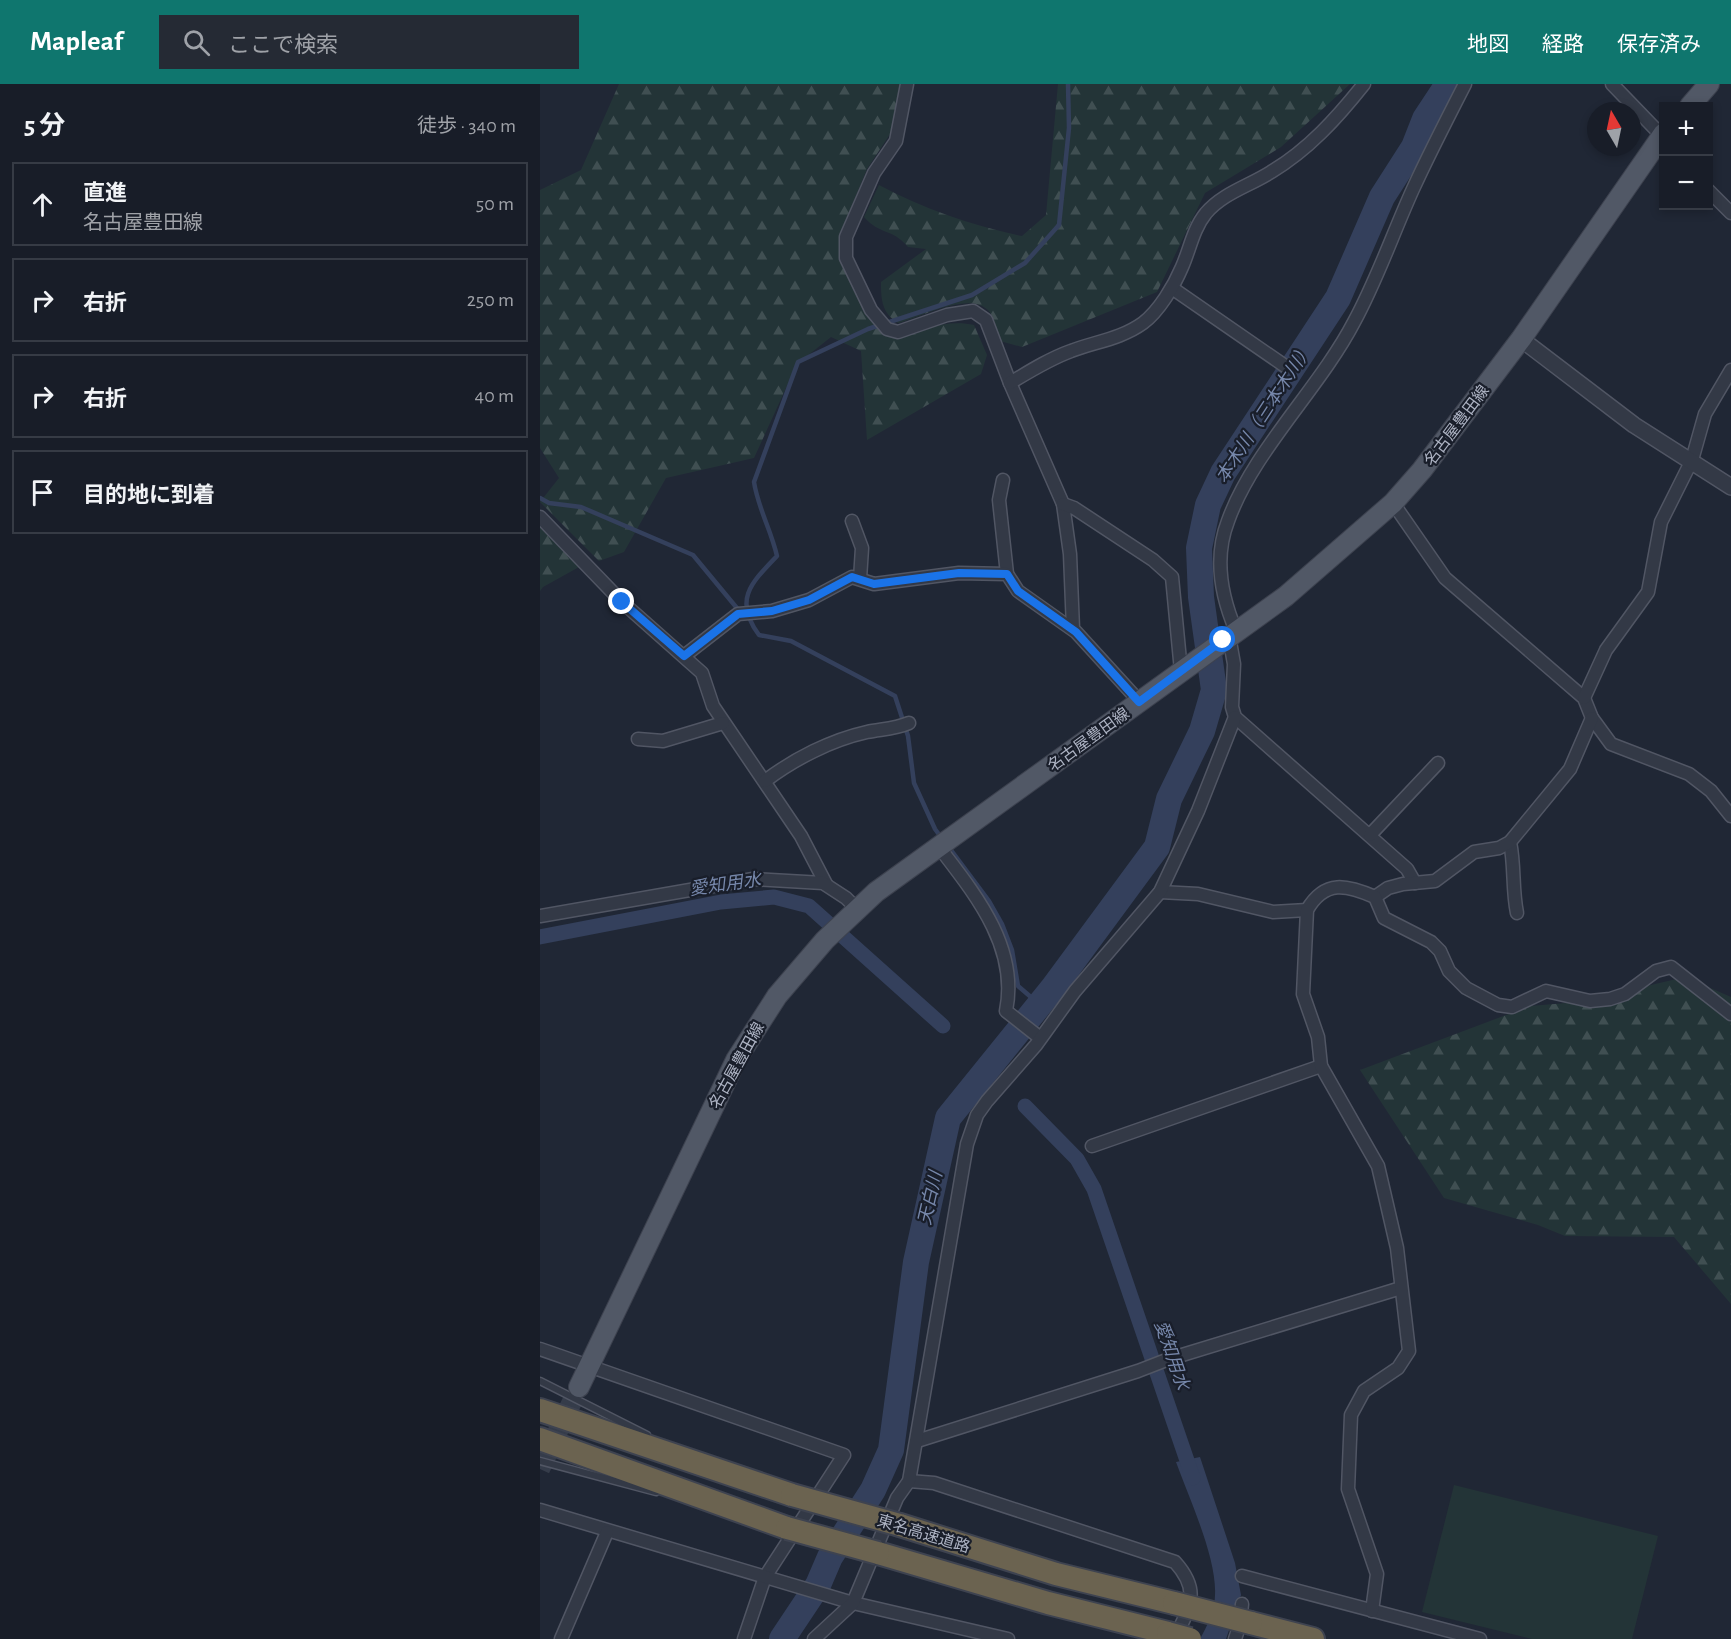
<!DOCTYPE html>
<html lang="ja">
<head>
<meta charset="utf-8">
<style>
  :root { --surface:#181d28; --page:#252a34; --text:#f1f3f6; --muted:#9fa2a8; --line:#363b45; --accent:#0f766e }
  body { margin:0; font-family:"Alegreya Sans","Noto Sans JP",sans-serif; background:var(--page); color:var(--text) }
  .controls { position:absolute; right:18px; top:18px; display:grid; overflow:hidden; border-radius:0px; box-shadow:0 3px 9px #0003 }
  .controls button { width:54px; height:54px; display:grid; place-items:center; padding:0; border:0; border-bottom:2px solid var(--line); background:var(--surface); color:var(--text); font:30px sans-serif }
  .compass { position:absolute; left:1047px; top:18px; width:54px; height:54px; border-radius:50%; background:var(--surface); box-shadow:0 3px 9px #0003; rotate:351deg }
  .stop { position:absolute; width:18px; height:18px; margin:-14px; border:4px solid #1a73e8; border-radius:50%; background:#fff }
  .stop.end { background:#1a73e8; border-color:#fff; box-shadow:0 2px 6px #0008 }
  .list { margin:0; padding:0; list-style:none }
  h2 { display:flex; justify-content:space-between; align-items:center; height:78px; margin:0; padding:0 24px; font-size:26px }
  h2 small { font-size:20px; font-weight:400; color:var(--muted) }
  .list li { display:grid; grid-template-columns:39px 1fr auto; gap:18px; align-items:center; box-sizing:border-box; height:84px; margin:0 12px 12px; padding:0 12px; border:2px solid var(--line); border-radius:0px }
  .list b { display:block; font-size:22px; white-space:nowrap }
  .list p { margin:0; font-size:20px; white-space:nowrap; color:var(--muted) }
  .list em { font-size:20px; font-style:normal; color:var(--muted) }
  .icon { flex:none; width:33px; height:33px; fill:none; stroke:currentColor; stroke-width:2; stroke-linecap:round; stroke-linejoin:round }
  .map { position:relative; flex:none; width:1191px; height:1555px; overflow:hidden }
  header { display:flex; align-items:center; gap:36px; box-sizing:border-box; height:84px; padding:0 30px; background:var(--accent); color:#fff }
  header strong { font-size:28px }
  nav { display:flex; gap:33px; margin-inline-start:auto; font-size:21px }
  .search { width:420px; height:54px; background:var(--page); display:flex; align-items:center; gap:15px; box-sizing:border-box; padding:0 21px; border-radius:0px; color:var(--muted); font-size:22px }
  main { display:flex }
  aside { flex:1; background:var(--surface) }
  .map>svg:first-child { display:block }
  .forest { fill:url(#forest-firs) }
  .park { fill:#233437 }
  .water { fill:#34405c }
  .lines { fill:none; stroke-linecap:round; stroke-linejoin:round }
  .stream { stroke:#34405c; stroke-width:4.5 }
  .canal { stroke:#34405c; stroke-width:15 }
  .river { stroke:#34405c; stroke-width:26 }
  .primary-tunnel { stroke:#353c4a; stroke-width:20; stroke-dasharray:20 10; stroke-linecap:butt }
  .service-casing { stroke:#515664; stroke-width:9 }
  .minor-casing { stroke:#515664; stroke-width:15 }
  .tertiary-casing { stroke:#515664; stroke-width:18 }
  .primary-casing { stroke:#3d424f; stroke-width:22 }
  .motorway-casing { stroke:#3e4350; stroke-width:26 }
  .service { stroke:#333946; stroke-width:6 }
  .minor { stroke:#333946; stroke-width:12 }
  .tertiary { stroke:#333946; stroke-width:15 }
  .primary { stroke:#515866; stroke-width:20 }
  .motorway { stroke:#6b6350; stroke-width:22 }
  .motorway-bridge-casing { stroke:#3e4350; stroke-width:26; stroke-linecap:butt }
  .motorway-bridge { stroke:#6b6350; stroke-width:22 }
  .route { stroke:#1a73e8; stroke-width:8 }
  .labels { text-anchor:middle; stroke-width:4.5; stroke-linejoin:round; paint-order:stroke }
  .street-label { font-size:16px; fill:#adb3c3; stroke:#191e2a }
  .water-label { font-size:18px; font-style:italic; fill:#7687aa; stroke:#191e2a }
</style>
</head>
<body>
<header>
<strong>Mapleaf</strong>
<div class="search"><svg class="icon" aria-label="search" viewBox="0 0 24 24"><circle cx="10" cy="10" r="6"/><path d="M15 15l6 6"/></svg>ここで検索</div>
<nav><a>地図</a><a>経路</a><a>保存済み</a></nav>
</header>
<main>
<aside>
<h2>5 分<small>徒歩 · 340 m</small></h2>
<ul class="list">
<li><svg class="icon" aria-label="ahead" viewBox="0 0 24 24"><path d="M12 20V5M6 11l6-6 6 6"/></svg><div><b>直進</b><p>名古屋豊田線</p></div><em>50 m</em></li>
<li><svg class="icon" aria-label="right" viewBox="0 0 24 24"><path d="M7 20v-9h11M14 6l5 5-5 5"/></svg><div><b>右折</b></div><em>250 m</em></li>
<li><svg class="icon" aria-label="right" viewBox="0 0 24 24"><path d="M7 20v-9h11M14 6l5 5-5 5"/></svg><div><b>右折</b></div><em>40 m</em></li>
<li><svg class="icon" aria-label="arrive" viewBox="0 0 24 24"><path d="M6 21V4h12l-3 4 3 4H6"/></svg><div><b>目的地に到着</b></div></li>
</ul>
</aside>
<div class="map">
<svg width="1191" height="1555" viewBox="0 0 1191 1555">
  <defs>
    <pattern id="forest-firs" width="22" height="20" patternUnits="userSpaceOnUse" patternTransform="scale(1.5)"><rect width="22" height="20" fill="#233437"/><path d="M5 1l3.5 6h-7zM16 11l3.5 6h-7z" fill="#404f52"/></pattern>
  </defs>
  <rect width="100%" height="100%" fill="#202735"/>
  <g class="forest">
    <path d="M79 0H363L356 41 327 85 300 151 302 175 330 236 356 253C382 246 407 235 434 241L447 271 441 290 327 356 321 267 291 253 257 280 214 374 126 394 84 468 59 477 0 418 19 394 0 364V106L41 86Z"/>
    <path d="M518 0H810L741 63 665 109 617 208 482 263 460 257C457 248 454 232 448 226 428 207 382 233 358 239 342 229 341 216 341 198L386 165 368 163C351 143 341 152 324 133L339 101C384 125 433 142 482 152L506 131Z"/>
    <path d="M0 442 39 483 3 503 0 507Z"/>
    <path d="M1145 893 1191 913V1220L1134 1153 1025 1152 998 1141 904 1114 820 986 990 922 1039 918Z"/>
  </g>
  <path class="park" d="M914 1401 1118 1452 1092 1555H992L882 1528Z"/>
  <path class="water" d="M660 1373 695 1479 701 1511 686 1555H660C667 1542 675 1527 675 1511 677 1474 649 1414 636 1378Z"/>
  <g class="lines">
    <g class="stream">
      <path d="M0 414 9 419 41 423 153 471 201 529"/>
      <path d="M403 756 395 745 374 699 368 652 355 612 251 557 219 551C193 516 211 499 237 472 231 446 218 424 214 398L258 278 328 245 432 211 485 179 519 141 529 44 528 0"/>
      <path d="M408 762 449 817 462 840 472 866 478 902 499 920"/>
    </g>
    <g class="canal">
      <path d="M0 853 181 818 234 813 269 822 403 942"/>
      <path d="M485 1022 537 1075 554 1105 653 1394"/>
    </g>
    <path class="river" d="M242 1555 278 1501 290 1473 333 1406 351 1366 376 1178 408 1034 513 904 617 763 629 715 662 647 674 606 661 513 659 464 668 421 683 389 798 214 842 113 874 63 885 35 908 0"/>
    <path class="primary-tunnel" d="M0 1385 39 1303"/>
    <g class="service-casing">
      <g id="service">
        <path d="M0 1297 107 1351"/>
        <path d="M0 1377 116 1408"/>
      </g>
    </g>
    <g class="minor-casing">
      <g id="minor">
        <path d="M367 0 356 57 334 89 306 153V174L331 226 347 245 358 248 407 231 433 227 446 236 470 299 523 420 530 470 533 545"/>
        <path d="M1072 0 1124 54"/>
        <path d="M1168 106 1191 129"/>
        <path d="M632 204 745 282"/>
        <path d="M470 299C490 287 509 275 531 267 554 258 581 255 603 239 619 227 634 202 642 183 650 165 653 145 666 129 683 109 709 102 731 88 768 66 797 34 824 0"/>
        <path d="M463 396 459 416 467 490"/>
        <path d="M853 419 905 494 1044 614 1052 634 1071 660 1149 690 1171 707 1191 732"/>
        <path d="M523 420 534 424 613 476 632 493 641 587"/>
        <path d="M0 433 82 518 162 589 173 622 261 752 286 800 283 799"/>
        <path d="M312 437 322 464 320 495"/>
        <path d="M696 547C681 512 674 473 688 437 713 367 779 305 814 238 837 196 853 149 873 105 889 70 907 35 925 0"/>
        <path d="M689 552 694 580 692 623 695 633 867 785 875 799"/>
        <path d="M144 572 198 530 232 527 269 516 312 493 334 500 419 489 467 490 478 507 536 548 599 617"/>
        <path d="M1044 614 1066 566 1108 508 1121 438 1152 376 1165 330 1191 286"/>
        <path d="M98 655 123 657 183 639"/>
        <path d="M225 697C254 675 291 656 327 648 342 645 355 645 369 639"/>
        <path d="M830 751 898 679"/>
        <path d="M970 758C975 782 972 805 977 829"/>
        <path d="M399 763C435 810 479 863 466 927L499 953"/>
        <path d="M620 808 658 810 733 828 767 826"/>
        <path d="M835 813 848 804 863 800 895 797 934 768 959 764 970 758 1030 685 1052 634"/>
        <path d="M0 832 213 795 283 799 306 814 316 824"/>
        <path d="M552 1062 781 982"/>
        <path d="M0 1265 304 1371 225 1493 204 1555"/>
        <path d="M377 1357 598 1287 629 1275 861 1204"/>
        <path d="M369 1397 394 1399 635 1478C661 1507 650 1522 635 1554"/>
        <path d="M0 1426 313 1519 468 1555"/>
        <path d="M702 1492 940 1555"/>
        <path d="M832 1527 837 1490 808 1405 811 1331 824 1307 858 1284 869 1267 857 1164 838 1082 781 982 778 953 763 910 767 826C785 795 807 801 835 813L844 834 891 858 900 867 909 887 926 904 958 921 972 923 1006 907 1050 917 1070 915 1085 910 1116 887 1131 883 1191 930"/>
        <path d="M21 1555 67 1448"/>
        <path d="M274 1555 313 1519 357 1414 369 1397 427 1060 437 1031 447 1017 496 961 535 907 620 808 658 727 695 633"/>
        <path d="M695 1555 700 1540 702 1520"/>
      </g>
    </g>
    <g class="tertiary-casing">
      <path id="tertiary" d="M981 255 1094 341 1191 403"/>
    </g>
    <g class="primary-casing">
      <g id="primary">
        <path d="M1150 22 1169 0"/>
        <path d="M39 1303 196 976 237 912 285 856 336 808 746 512 853 419 882 386 981 255 1124 49"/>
      </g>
    </g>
    <g class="motorway-casing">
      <g id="motorway">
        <path d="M0 1326 252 1411"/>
        <path d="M0 1355 247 1444"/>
        <path d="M360 1441 516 1490 634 1519"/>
        <path d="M338 1469 508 1519 628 1549"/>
        <path d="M711 1539 773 1555"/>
      </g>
    </g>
    <use href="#service" class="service"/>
    <use href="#minor" class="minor"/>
    <use href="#tertiary" class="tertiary"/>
    <use href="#primary" class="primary"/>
    <use href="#motorway" class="motorway"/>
    <g class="motorway-bridge-casing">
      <g id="motorway-bridge">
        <path d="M252 1411 360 1441"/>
        <path d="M247 1444 338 1469"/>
        <path d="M634 1519 711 1539"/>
        <path d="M628 1549 650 1555"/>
      </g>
    </g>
    <use href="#motorway-bridge" class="motorway-bridge"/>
  </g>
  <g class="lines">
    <path class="route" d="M82 518 144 572 198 530 232 527 269 516 312 493 334 500 419 489 467 490 478 507 536 548 599 618 683 556"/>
  </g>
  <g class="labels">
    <g class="street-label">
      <text transform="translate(916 341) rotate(-53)" y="6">名古屋豊田線</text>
      <text transform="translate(548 655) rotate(-36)" y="6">名古屋豊田線</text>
      <text transform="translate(196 981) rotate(-61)" y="6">名古屋豊田線</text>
      <text transform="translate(384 1449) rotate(17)" y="6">東名高速道路</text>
    </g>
    <g class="water-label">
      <text transform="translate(724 329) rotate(-57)" y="6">本木川（三本木川）</text>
      <text transform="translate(185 800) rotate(-8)" y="6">愛知用水</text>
      <text transform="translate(390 1114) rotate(-77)" y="6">天白川</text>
      <text transform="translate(632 1271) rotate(71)" y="6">愛知用水</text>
    </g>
  </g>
</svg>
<div class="controls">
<button>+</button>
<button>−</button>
</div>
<svg class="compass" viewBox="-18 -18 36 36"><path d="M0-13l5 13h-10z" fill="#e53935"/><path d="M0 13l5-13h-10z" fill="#9fa2a8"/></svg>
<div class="stop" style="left:683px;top:556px"></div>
<div class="stop end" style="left:82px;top:518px"></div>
</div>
</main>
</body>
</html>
